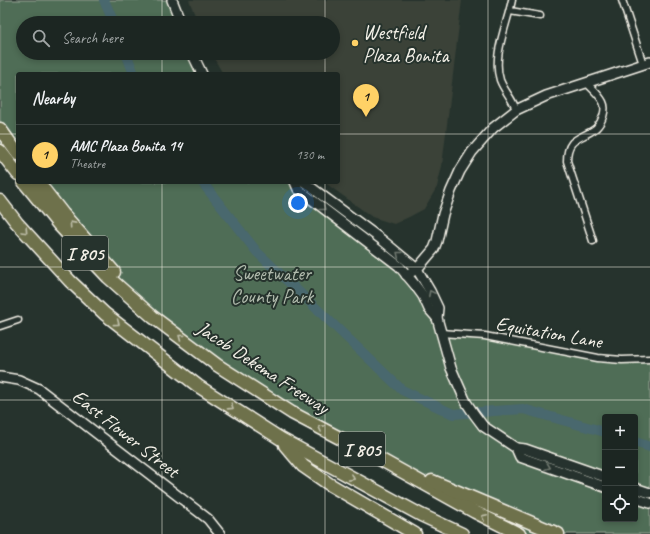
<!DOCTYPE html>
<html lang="en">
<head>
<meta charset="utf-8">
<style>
  :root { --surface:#1c2622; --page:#29322f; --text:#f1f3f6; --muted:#a0a5a5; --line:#3a4340; --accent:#ffd166 }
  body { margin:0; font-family:Caveat,sans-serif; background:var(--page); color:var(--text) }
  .controls { position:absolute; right:12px; bottom:12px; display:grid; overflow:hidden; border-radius:4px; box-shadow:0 2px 6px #0003 }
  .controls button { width:36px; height:36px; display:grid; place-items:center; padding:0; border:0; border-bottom:1px solid var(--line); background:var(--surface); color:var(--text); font:20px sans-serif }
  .you { position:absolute; left:298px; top:203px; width:14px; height:14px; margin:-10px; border:3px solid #fff; border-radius:50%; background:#1a73e8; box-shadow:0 0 0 6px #1a73e833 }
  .badge { display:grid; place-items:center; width:26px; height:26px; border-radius:50%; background:var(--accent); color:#111; font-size:13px; font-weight:700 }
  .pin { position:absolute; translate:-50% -33px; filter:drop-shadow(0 1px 2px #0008) }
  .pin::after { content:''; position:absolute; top:21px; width:14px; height:12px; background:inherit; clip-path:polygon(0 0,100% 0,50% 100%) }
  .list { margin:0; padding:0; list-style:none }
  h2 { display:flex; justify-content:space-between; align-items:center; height:52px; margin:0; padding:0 16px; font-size:17px }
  h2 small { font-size:13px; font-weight:400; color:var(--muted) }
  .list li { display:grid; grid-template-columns:26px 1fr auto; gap:12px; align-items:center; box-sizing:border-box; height:60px; padding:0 16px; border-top:1px solid var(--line) }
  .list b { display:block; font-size:15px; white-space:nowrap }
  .list p { margin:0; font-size:13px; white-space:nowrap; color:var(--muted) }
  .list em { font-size:13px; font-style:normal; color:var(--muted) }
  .icon { flex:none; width:22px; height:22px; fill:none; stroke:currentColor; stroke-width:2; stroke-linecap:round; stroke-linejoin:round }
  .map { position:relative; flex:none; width:650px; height:534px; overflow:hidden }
  .search { position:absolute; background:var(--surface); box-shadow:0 2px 6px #0003; left:16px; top:16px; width:324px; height:44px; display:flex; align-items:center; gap:10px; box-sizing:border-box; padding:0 14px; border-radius:22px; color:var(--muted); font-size:15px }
  .panel { position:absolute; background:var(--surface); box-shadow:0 2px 6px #0003; left:16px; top:72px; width:324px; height:112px; border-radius:4px }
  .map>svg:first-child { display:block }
  .built { fill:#3a4238 }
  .green { fill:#506d56; stroke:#a2af9f; fill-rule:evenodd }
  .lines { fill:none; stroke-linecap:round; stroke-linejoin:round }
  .river { stroke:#48676e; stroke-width:10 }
  .street-casing { stroke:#f4f1e8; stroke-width:9 }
  .secondary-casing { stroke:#f4f1e8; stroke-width:12 }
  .highway-casing { stroke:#f4f1e8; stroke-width:15 }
  .street { stroke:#26332d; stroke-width:6 }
  .secondary { stroke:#26332d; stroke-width:9 }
  .highway { stroke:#6e714b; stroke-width:12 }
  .oneway { stroke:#6e766e }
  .oneway2 { stroke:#bebea9 }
  .grid { fill:none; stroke:#f4f1e8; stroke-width:1; stroke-opacity:0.55 }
  .poi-dot { fill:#ffd166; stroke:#26332d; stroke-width:1.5 }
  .labels { text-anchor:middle; stroke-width:4; stroke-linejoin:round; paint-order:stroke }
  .shield { fill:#26332d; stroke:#b6b8b0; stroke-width:1 }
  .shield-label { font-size:19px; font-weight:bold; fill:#f4f1e8 }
  .poi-label { font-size:20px; fill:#f4f1e8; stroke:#26332d; text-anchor:start }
  .park-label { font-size:20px; fill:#b2bcae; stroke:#26332d }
  .street-label { font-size:20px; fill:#f4f1e8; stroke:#26332d }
</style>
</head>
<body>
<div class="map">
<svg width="650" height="534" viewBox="0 0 650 534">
  <rect width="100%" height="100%" fill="#26332d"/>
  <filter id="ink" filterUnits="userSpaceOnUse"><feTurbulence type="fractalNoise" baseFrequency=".025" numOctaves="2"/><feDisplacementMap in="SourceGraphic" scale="8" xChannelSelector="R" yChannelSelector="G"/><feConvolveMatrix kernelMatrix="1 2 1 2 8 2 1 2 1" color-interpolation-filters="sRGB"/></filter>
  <g filter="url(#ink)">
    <path class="built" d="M189 0H462L442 166 437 187 424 209 411 216 394 224 372 217 324 182H338V74H223L211 53H333V23H198Z"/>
    <path class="green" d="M0 0H172L181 23H23V53H192L202 74H18V182H297L394 254 415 272 423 285 442 336H485L578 355 650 361V534H530L488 515 217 365 53 225 0 161ZM605 417H635V519H605Z"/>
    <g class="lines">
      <g class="river">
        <path d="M104 0 114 23"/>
        <path d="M126 53 134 74"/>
        <path d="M202 182 257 252 402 390 453 414 523 409 605 432"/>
        <path d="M635 442 650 447"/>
      </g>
      <g class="street-casing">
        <g id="street">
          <path d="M512 0C507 25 492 56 500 80 504 91 513 99 516 110"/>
          <path d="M622 0 643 64"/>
          <path d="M510 11 540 16"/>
          <path d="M587 83C592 89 599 94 603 102 607 110 602 122 596 128 581 140 567 136 567 161L593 241"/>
          <path d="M0 326 18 320"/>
          <path d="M441 333 485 336 598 358 622 360 650 359"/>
        </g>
      </g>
      <g class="secondary-casing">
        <g id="secondary">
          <path d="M172 0 181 23"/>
          <path d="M192 53 202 74"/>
          <path d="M295 182 298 189 399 266 415 285 423 296 429 309 437 318"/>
          <path d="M304 182 382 240 417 269 430 291 438 308 437 318 451 368 466 402 474 414 483 426 516 448 520 457 605 487"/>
          <path d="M406 275 417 269 434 249 437 241 443 214 451 191 460 171 472 152 493 128 516 110 546 96 650 62"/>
          <path d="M0 377 19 380 39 389 208 519 220 534"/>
          <path d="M516 448 525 449 605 477"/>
          <path d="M635 488 650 493"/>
          <path d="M635 498 650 503"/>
        </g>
      </g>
      <g class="highway-casing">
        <g id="highway">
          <path d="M0 129 18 154"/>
          <path d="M0 151 18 174"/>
          <path d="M24 182 59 225 108 277 153 317 217 365 292 413 376 457 475 512 519 534"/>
          <path d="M38 182 63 214 114 272"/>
          <path d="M0 201 17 223 70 281 105 314 198 386 281 439 421 515 462 534"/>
          <path d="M285 445 303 466 329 484 415 534"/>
          <path d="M432 481 558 534"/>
        </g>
      </g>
      <use href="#street" class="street"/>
      <use href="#secondary" class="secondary"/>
      <use href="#highway" class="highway"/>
    </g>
    <defs><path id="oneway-chevron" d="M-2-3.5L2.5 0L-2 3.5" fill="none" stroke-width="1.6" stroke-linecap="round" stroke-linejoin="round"/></defs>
    <g class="oneway">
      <use href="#oneway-chevron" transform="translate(323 208) rotate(38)"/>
      <use href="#oneway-chevron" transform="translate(399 254) rotate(-141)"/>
      <use href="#oneway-chevron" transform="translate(431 293) rotate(-117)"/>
      <use href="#oneway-chevron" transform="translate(548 467) rotate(20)"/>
    </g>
    <g class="oneway2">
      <use href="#oneway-chevron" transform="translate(72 224) rotate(-132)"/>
      <use href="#oneway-chevron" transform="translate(25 231) rotate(47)"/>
      <use href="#oneway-chevron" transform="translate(117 323) rotate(37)"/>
      <use href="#oneway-chevron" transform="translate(181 337) rotate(-143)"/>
      <use href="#oneway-chevron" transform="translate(231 407) rotate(33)"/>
      <use href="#oneway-chevron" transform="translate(321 428) rotate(-152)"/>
      <use href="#oneway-chevron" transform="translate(352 478) rotate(28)"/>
      <use href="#oneway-chevron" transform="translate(484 517) rotate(-154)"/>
    </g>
  </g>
  <path class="grid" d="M162 0V23M325 0V23M488 0V534M162 53V74M325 53V74M0 134H18M338 134H650M162 182V534M325 182V534M0 267H650M0 400H650"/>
  <circle class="poi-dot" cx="355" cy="43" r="4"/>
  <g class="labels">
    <g class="shield">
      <rect x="62" y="236" width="46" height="34" rx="3"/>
      <rect x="339" y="432" width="46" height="34" rx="3"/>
    </g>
    <g class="shield-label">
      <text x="85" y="260">I 805</text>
      <text x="362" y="456">I 805</text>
    </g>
    <g class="poi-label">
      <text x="363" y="39">Westfield<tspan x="363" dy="23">Plaza Bonita</tspan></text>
    </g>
    <g class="park-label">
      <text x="272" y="280">Sweetwater<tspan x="272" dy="23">County Park</tspan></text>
    </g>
    <g class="street-label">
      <text transform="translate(549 332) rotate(10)" y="7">Equitation Lane</text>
      <text transform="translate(263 367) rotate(33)" y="7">Jacob Dekema Freeway</text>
      <text transform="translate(126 433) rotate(38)" y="7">East Flower Street</text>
    </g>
  </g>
</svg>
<div class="controls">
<button>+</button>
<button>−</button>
<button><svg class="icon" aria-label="locate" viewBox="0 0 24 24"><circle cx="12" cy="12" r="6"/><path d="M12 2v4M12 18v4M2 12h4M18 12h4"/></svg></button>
</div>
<div class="you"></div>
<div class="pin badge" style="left:366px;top:117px">1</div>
<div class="search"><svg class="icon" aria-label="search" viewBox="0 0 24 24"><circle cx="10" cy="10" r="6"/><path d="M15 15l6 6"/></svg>Search here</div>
<section class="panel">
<h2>Nearby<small></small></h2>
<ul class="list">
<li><span class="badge">1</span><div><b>AMC Plaza Bonita 14</b><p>Theatre</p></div><em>130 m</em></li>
</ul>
</section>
</div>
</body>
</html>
